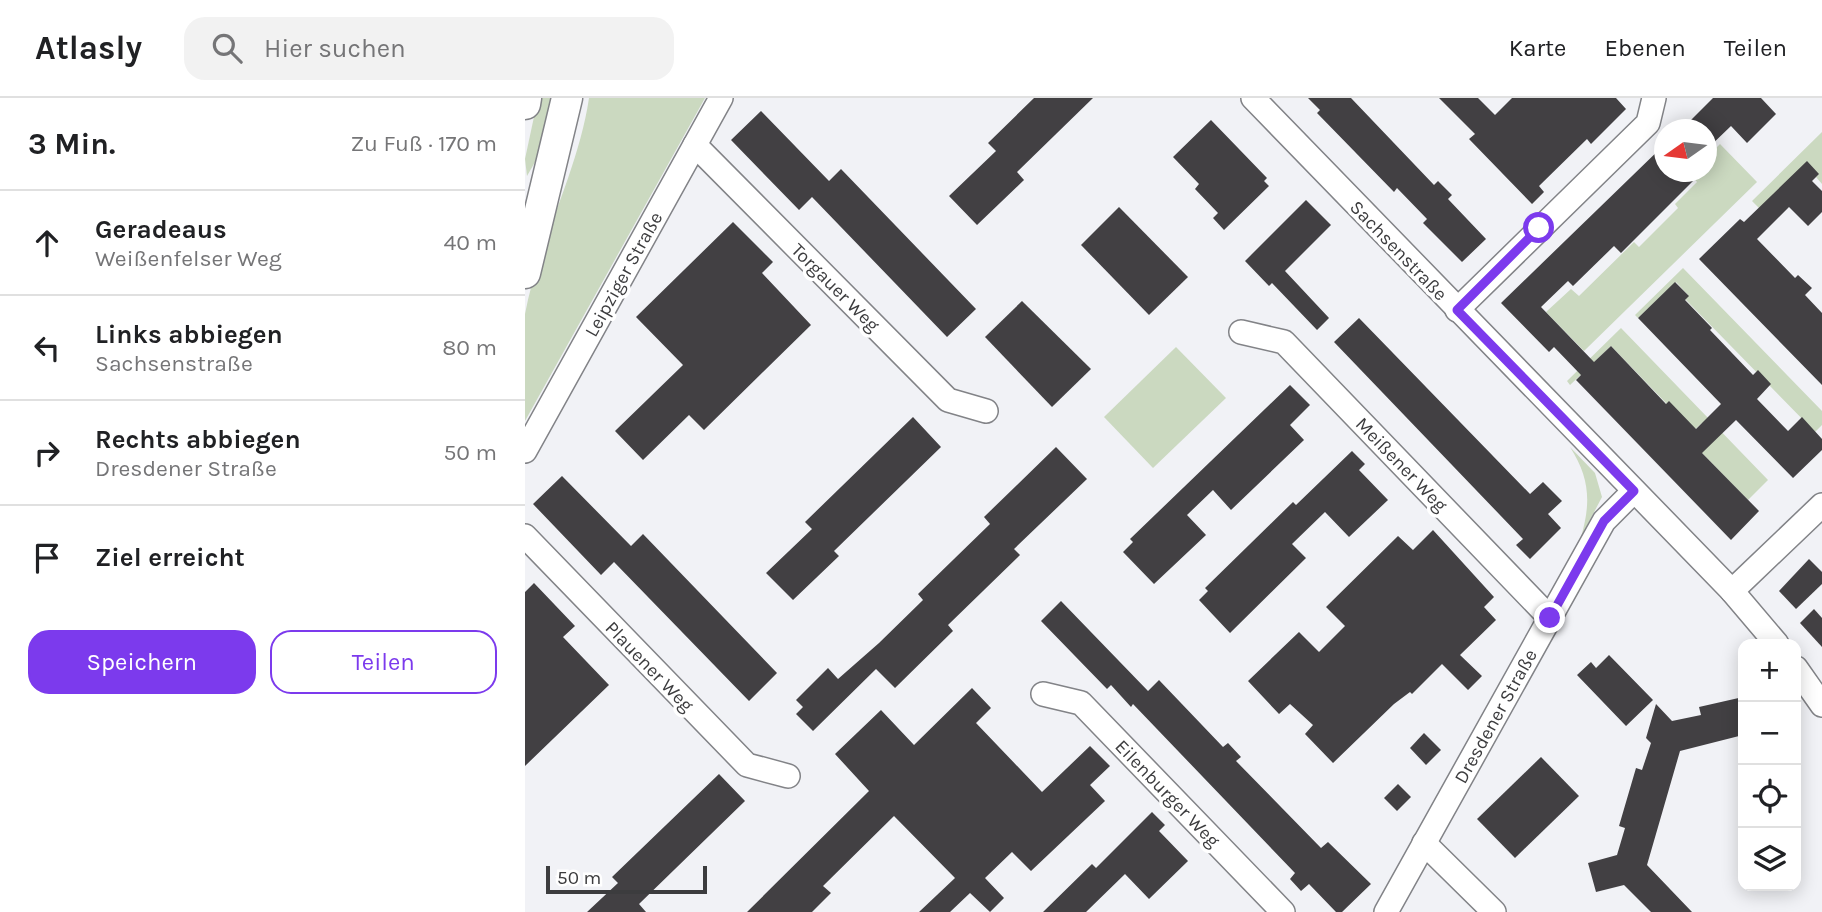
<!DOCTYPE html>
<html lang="de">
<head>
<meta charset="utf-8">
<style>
  :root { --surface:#fff; --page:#f2f2f2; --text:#202124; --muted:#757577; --line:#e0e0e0; --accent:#7c3aed }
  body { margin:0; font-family:Karla,sans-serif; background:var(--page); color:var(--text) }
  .controls { position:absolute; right:21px; bottom:21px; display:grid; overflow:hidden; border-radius:14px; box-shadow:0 4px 18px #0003 }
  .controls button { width:63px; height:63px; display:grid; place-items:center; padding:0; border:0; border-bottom:2px solid var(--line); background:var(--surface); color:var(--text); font:35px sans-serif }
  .compass { position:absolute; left:1129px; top:21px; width:63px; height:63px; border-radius:50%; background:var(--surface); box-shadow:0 4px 18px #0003; rotate:256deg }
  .scale { position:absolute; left:21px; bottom:18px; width:161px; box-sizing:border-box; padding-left:7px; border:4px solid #3c3c3e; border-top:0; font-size:19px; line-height:24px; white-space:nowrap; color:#3c3c3e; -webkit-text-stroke:5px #fff; paint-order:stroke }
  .stop { position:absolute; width:21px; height:21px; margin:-16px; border:5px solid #7c3aed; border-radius:50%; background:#fff }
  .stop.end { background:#7c3aed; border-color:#fff; box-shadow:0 2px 7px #0008 }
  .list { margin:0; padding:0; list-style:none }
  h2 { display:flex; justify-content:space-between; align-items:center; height:91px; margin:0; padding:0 28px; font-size:30px }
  h2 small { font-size:23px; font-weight:400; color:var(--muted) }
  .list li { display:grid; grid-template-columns:46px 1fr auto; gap:21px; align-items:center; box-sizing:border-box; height:105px; padding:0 28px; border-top:2px solid var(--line) }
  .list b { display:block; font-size:26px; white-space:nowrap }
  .list p { margin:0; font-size:23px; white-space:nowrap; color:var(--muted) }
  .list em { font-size:23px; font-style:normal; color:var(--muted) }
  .actions { display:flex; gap:14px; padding:21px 28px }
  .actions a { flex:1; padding:16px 0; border:2px solid var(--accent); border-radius:21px; text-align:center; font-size:24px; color:var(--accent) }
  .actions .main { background:var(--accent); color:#fff }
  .icon { flex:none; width:38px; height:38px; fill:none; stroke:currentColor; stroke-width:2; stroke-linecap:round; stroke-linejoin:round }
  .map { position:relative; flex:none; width:1297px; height:814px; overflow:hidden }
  header { display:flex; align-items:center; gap:42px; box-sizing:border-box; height:98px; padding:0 35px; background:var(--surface); border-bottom:2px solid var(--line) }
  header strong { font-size:33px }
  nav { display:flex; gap:38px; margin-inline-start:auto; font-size:24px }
  .search { width:490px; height:63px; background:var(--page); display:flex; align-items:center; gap:18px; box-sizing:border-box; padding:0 24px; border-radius:21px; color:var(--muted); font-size:26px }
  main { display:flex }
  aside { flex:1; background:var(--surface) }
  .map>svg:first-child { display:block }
  .green { fill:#cbd9c0 }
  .building { fill:#424043 }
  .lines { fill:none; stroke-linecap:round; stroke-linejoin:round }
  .minor-casing { stroke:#828387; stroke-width:26 }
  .major-casing { stroke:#828387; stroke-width:33 }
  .minor { stroke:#fff; stroke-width:23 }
  .major { stroke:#fff; stroke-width:30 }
  .route { stroke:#7c3aed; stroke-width:9 }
  .labels { text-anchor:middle; stroke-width:7; stroke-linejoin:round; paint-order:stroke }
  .street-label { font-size:19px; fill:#3c3c3e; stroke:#fff }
</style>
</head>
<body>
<header>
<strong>Atlasly</strong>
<div class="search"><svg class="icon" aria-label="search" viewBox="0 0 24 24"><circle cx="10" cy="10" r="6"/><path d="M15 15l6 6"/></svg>Hier suchen</div>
<nav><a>Karte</a><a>Ebenen</a><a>Teilen</a></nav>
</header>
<main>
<aside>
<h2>3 Min.<small>Zu Fuß · 170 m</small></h2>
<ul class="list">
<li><svg class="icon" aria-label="ahead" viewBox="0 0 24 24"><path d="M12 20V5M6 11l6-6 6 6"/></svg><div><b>Geradeaus</b><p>Weißenfelser Weg</p></div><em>40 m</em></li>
<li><svg class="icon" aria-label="left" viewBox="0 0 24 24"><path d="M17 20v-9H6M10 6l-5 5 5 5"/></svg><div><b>Links abbiegen</b><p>Sachsenstraße</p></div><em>80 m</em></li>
<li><svg class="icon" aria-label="right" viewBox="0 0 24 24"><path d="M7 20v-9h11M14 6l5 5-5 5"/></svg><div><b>Rechts abbiegen</b><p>Dresdener Straße</p></div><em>50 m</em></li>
<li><svg class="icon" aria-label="arrive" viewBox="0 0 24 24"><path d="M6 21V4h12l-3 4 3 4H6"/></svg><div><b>Ziel erreicht</b></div></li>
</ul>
<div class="actions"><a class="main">Speichern</a><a>Teilen</a></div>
</aside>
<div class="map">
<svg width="1297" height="814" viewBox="0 0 1297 814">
  <rect width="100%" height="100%" fill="#f1f2f6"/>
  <g class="green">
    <path d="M13 0H31L17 52 2 78 0 61Z"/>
    <path d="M64 0H180L0 323C0 292 0 244 0 216 14 142 53 74 64 0Z"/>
    <path d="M1297 34V86L1291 79 1294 76 1234 110 1227 103Z"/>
    <path d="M1195 46 1232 84 1059 253 1021 214 1046 191 1054 198 1109 144 1114 149 1153 110 1150 106 1172 84 1165 76 1182 74V59Z"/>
    <path d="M1158 170 1297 313V327L1290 334 1160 201 1163 197 1151 184 1113 220 1110 217Z"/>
    <path d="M1096 230 1243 382 1223 402 1175 353 1192 340 1177 325 1168 333 1086 248 1045 287 1042 283Z"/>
    <path d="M651 249 701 300 628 370 579 319Z"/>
    <path d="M1045 349 1070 375 1077 399 1056 439C1066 405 1065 380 1045 349Z"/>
  </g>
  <g class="building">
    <path d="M509 0H568L492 74 499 82 452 127 424 98 471 53 463 45Z"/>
    <path d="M783 0H826L909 87 913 83 927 97 923 101 961 141 937 164 898 125 902 121 872 90 869 94 792 15 795 12Z"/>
    <path d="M914 0H953L970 17 987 0H1091L1101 11 1066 46 1062 41 1014 88 1019 94 1007 106 944 41 950 36Z"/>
    <path d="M1188 0H1236L1251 16 1222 45 1206 28 1181 52V32H1156Z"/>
    <path d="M236 13 304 83 316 71 451 211 422 239 287 99 274 112 206 42Z"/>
    <path d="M686 22 742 80 739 83 744 88 699 132 688 120 693 115 670 91 674 86 648 59Z"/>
    <path d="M1139 47V74H1159L1168 83 1096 155 1089 148 1048 188 1043 183 1016 209 1069 264 1086 248 1141 306 1144 303 1171 331 1196 306 1113 220 1150 184 1164 198 1160 202 1187 230 1185 232 1228 277 1233 272 1246 286 1232 301 1263 333 1277 319 1297 341V352L1268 380 1211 322 1177 355 1234 413 1206 442 1051 282 1056 277 1029 249 1024 254 976 205Z"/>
    <path d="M1282 63 1294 76 1287 83 1297 93V114L1283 128 1264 109 1232 141 1270 180 1273 177 1287 190 1280 197 1297 215V287L1174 161 1215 121 1219 124Z"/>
    <path d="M781 102 806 127 760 173 804 220 792 232 747 185 744 188 720 163Z"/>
    <path d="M594 109 663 179 624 217 556 147Z"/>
    <path d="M208 124 248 164 237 175 286 227 179 332 164 317 118 362 90 333 158 267 111 219Z"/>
    <path d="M497 203 566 271 527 309 460 239Z"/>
    <path d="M834 220 1005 396 1018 384 1037 403 1023 416 1036 430 1005 461 991 447 998 441 809 244Z"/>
    <path d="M765 287 785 307 765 327 779 342 706 412 688 392 662 417 681 437 629 486 598 454 608 444 605 441Z"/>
    <path d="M388 319 416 349 309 453 314 458 268 502 241 475 287 431 280 424Z"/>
    <path d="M531 349 562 381 489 451 495 457 423 527 428 533 370 590 351 571 288 633 271 616 278 609 271 602 303 570 313 581 354 545 398 502 393 496 465 426 459 419Z"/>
    <path d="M827 353 840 366 834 372 863 402 824 439 800 414 767 446 781 460 705 535 674 502 683 493 680 490 768 404 771 407Z"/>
    <path d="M37 378 106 448 118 436 252 575 224 603 89 464 76 477 8 406Z"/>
    <path d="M908 432 969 499 959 509 971 522 935 557 957 578 943 592 917 566 887 596 885 594 869 606 808 665 780 636 788 627 765 606 754 616 723 583 774 534 794 554 820 528 801 509 873 438 888 452Z"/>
    <path d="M1284 461 1297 474V486L1271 511 1254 493Z"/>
    <path d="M9 485 50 528 38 539 84 587 0 668V494Z"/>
    <path d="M536 503 623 593 634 582 698 649 703 645 716 659 711 663 796 750 803 744 846 786 817 814H811L784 786 776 793 765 781 770 775 608 606 606 609 586 587 582 591 516 523Z"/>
    <path d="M1289 511 1297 520V549L1275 525Z"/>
    <path d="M1084 557 1128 602 1101 628 1052 577 1066 564 1071 570Z"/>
    <path d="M447 590 466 610 451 625 517 694 565 648 585 668 565 687 580 703 506 773 487 754 460 780 479 800 465 814 445 795 425 814H394L430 780 369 718 298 788 306 795 287 814H222L344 693 310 656 356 612 389 647Z"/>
    <path d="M1218 599V637L1155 653 1122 767 1167 814H1126L1099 787 1071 794 1063 765 1092 757 1100 730 1094 728 1111 670 1117 672 1126 645 1121 640 1131 606 1147 623 1176 617 1174 609Z"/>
    <path d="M899 635 916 652 901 667 885 650Z"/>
    <path d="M1016 659 1054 698 990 760 952 721Z"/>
    <path d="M194 676 220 703 114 806 121 814H62L93 785 87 779Z"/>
    <path d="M873 686 886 699 872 713 859 700Z"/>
    <path d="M627 714 640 727 634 733 663 763 624 801 600 776 561 814H518L567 766 571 770Z"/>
  </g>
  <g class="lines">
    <g class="minor-casing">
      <g id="minor">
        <path d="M728 0 1207 493 1252 546"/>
        <path d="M170 47 423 302 461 313"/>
        <path d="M932 212 1123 25 1129 0"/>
        <path d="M716 234 759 244 1025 520"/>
        <path d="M0 353 196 0"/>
        <path d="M0 438 222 667 263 678"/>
        <path d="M1207 493 1297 407"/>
        <path d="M1271 570 1297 607"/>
        <path d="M518 596 556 605 758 814"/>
        <path d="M899 745 969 814"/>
        <path d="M861 814 1079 423 1109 393"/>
      </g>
    </g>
    <g class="major-casing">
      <g id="major">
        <path d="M0 6 1 0"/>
        <path d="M0 175 42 0"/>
      </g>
    </g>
    <use href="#minor" class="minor"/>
    <use href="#major" class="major"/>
  </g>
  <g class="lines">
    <path class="route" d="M1014 130 932 212 1109 393 1079 423 1025 520"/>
  </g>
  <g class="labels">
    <g class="street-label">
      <text transform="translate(874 152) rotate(46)" y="7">Sachsenstraße</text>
      <text transform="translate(98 176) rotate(-61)" y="7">Leipziger Straße</text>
      <text transform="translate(311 189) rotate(45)" y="7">Torgauer Weg</text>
      <text transform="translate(877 366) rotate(46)" y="7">Meißener Weg</text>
      <text transform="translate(125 568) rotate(46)" y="7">Plauener Weg</text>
      <text transform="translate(970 618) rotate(-61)" y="7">Dresdener Straße</text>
      <text transform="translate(643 695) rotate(46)" y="7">Eilenburger Weg</text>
    </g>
  </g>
</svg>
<div class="controls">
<button>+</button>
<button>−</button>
<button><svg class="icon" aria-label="locate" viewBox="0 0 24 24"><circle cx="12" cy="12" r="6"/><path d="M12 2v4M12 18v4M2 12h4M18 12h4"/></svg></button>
<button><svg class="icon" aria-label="layers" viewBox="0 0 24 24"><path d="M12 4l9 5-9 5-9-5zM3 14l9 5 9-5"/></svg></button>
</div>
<svg class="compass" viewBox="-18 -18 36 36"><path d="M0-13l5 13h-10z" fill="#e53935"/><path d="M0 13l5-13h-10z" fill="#757577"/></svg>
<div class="scale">50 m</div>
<div class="stop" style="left:1014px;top:130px"></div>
<div class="stop end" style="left:1025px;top:520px"></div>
</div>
</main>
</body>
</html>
